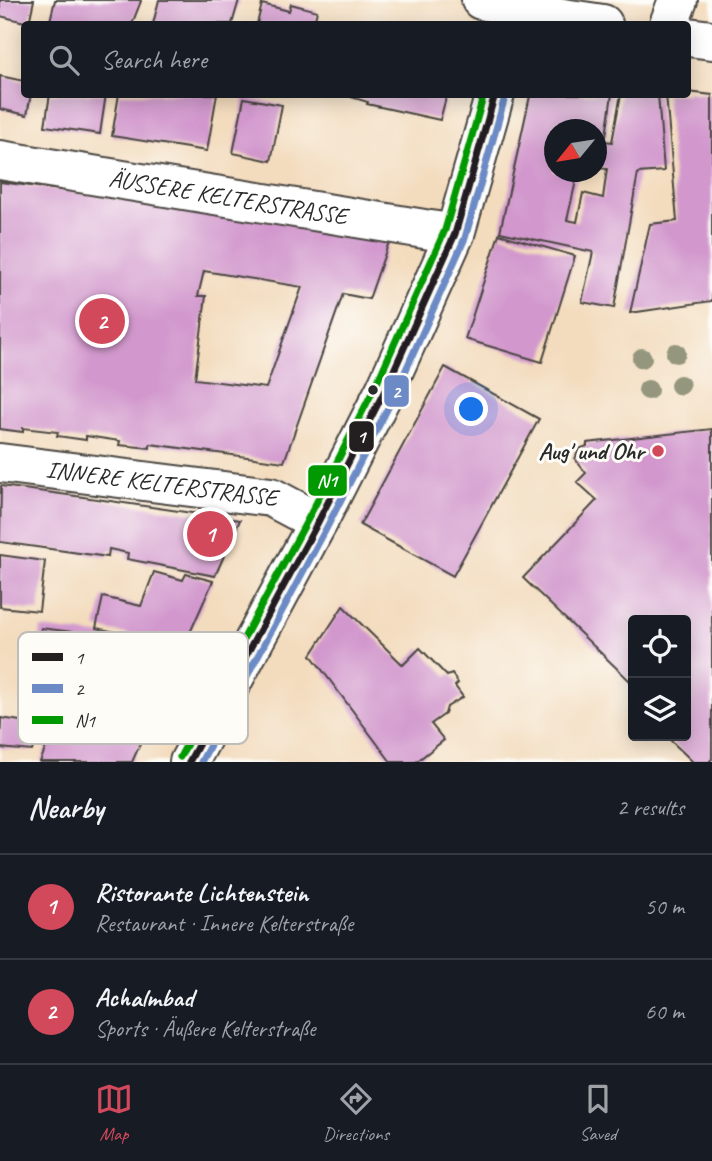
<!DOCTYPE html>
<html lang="en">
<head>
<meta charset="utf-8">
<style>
  :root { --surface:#171b24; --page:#20242c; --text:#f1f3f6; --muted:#9ea1a6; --line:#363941; --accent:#d1495b }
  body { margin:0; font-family:Caveat,sans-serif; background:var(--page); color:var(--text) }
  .controls { position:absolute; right:21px; bottom:21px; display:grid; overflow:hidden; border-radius:7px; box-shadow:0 4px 18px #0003 }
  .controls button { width:63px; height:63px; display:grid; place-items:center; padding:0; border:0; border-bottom:2px solid var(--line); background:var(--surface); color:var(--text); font:35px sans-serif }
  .compass { position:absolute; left:544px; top:119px; width:63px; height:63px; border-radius:50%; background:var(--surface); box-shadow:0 4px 18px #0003; rotate:240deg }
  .you { position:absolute; left:472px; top:410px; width:24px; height:24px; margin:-18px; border:5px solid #fff; border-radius:50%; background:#1a73e8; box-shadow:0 0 0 10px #1a73e833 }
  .badge { display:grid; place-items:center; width:46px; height:46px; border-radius:50%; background:var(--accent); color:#fff; font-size:23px; font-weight:700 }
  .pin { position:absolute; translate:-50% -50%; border:4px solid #fff; box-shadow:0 2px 7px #0006 }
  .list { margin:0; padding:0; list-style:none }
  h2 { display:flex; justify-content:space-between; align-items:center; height:91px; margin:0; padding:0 28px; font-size:30px }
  h2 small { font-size:23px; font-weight:400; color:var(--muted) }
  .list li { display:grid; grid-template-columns:46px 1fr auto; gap:21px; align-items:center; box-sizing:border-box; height:105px; padding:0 28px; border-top:2px solid var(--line) }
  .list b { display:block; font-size:26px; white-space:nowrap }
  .list p { margin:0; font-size:23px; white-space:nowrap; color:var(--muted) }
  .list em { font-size:23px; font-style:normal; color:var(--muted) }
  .icon { flex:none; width:38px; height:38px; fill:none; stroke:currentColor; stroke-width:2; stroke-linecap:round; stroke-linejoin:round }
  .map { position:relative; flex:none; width:712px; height:762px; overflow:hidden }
  .search { position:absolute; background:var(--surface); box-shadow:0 4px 18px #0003; left:21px; right:21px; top:21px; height:77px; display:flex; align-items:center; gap:18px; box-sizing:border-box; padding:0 24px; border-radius:7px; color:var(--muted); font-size:26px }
  .sheet { height:301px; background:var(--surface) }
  nav { display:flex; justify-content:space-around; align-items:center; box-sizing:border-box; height:98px; border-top:2px solid var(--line); background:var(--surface); font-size:19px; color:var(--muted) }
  nav a { display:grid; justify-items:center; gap:4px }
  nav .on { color:var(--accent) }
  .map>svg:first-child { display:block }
  .building { fill:#d298cd; fill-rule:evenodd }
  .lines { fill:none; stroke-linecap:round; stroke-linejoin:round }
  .minor-casing { stroke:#494541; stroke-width:42 }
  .minor { stroke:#fff; stroke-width:38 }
  .bus-1-casing { stroke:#fdfcf7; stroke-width:12 }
  .bus-2-casing { stroke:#fdfcf7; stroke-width:12 }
  .bus-3-casing { stroke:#fdfcf7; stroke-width:12 }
  .bus-1 { stroke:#231f20; stroke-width:7 }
  .bus-2 { stroke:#6c8bc6; stroke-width:7 }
  .bus-3 { stroke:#090; stroke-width:7 }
  .tree { fill:#94967d }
  .bus-dot { fill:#2b2b2b; stroke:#fdfcf7; stroke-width:2.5 }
  .poi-dot { fill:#d1495b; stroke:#fdfcf7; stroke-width:2.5 }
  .labels { text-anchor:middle; stroke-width:6; stroke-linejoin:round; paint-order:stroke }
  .street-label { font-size:24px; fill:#2b2b2b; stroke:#fdfcf7 }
  .poi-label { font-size:24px; font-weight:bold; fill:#2b2b2b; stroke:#fdfcf7; text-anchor:end }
  .key { fill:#fdfcf7; stroke:#bebdba; stroke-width:2 }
  .key-label { font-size:19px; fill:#2b2b2b }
  .line-badge { stroke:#fdfcf7; stroke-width:2.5 }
  .badge-label { font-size:19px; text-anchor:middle; font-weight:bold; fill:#fff }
</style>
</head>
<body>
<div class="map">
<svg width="712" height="762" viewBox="0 0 712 762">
  <rect width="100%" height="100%" fill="#fdfcf7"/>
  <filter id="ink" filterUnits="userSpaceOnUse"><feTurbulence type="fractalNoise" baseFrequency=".0143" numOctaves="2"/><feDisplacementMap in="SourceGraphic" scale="14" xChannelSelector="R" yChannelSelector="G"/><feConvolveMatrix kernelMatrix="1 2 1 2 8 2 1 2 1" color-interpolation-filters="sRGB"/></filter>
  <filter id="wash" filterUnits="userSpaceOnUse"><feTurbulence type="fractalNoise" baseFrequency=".00686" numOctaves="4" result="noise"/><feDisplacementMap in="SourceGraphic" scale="28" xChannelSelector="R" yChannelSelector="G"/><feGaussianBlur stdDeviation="1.57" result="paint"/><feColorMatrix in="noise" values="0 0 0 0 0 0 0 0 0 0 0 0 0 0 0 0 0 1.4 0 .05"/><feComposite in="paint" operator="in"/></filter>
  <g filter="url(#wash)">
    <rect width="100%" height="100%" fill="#f3dbbd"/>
    <g id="blocks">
      <g class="building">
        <path d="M0 0H34L29 23 0 16Z"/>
        <path d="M55 0H139L141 1 132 24H64L50 21Z"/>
        <path d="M159 0H239L232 24H153Z"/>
        <path d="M262 4 289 11 291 4 317 11 315 19 333 24H257Z"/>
        <path d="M0 76 24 81V94H31L27 115 0 109Z"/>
        <path d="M688 92 712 95V301L630 313 650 224 677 221 666 94H688Z"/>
        <path d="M50 94H106L100 134 45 126Z"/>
        <path d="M119 94H217L207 151 112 136Z"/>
        <path d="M351 94H447L440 120 367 104 368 102 351 97Z"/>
        <path d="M543 94H612L606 136 596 137V130H554V172H578L567 220 577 222 583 193 603 198 607 169 599 168 602 156 596 155V140L612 142 621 94H658L664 171 638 173 614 308 582 302 593 252 500 232 530 96Z"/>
        <path d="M244 98 282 105 271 161 233 153Z"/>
        <path d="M0 182 174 205 390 239 369 299 343 294 284 462 150 444V448L119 445 120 441 86 436V440L57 436 58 432 23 428V432L0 429ZM204 271 302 287 266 388 195 379 206 296H198Z"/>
        <path d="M499 234 575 256 542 362 465 339Z"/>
        <path d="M445 367 539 419 453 576 360 525Z"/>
        <path d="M712 429V759L709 762H693L666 736H686V620H633V684L523 578 597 500 577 482 586 473 575 459 579 449 587 446V443Z"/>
        <path d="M1 486 83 497 240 520 215 576 127 559 128 553 109 549 108 557 0 542Z"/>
        <path d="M0 555 45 561 39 611 0 607Z"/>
        <path d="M154 572 183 580 186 574 213 581 181 653 130 639 131 635 96 628 103 597 141 606Z"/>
        <path d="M343 606 403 665 420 648 447 676 452 674 458 683 455 686 463 697 447 707 445 714 431 724 444 740 416 762H391L311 655Z"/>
        <path d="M41 628 106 636 105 642 180 658 148 733 24 712 29 691 24 690 28 676 32 677Z"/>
        <path d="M1 718 142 740 132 762H40L46 747 34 745 32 751 0 748Z"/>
      </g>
    </g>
  </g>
  <g filter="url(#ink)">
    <use href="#blocks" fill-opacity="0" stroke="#494541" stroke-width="2"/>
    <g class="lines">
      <g class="minor-casing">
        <g id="minor">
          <path d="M481 0 563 18 603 24"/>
          <path d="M669 24 678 0"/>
          <path d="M688 37 712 40"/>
          <path id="s1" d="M0 160 455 234"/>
          <path id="s2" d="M0 463 271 497 318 522"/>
          <path d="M189 762 318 522 386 388 455 234 495 94"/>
        </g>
      </g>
      <use href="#minor" class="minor"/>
      <g class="bus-1-casing">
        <path id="bus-1" d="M189 762 318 522 386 388 455 234 495 94"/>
      </g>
      <g class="bus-2-casing">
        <path id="bus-2" d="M201 762 327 527 396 392 465 238 505 97"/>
      </g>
      <g class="bus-3-casing">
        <path id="bus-3" d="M180 757 309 517 377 383 445 230 484 94"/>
      </g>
      <use href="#bus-1" class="bus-1"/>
      <use href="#bus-2" class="bus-2"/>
      <use href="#bus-3" class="bus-3"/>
    </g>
    <g class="tree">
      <circle cx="676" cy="353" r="10"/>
      <circle cx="642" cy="358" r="10"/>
      <circle cx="680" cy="385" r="10"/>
      <circle cx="648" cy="390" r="10"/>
    </g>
  </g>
  <circle class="bus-dot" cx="373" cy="390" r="6"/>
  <circle class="poi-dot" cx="658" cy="451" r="7"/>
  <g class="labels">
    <g class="street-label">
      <text dy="8" stroke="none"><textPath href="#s1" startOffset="231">ÄUSSERE KELTERSTRASSE</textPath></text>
      <text dy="8" stroke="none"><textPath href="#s2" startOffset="163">INNERE KELTERSTRASSE</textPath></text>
    </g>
    <g class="poi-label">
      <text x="644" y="459">Aug' und Ohr</text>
    </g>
  </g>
  <rect x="18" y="632" width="230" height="112" rx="10" class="key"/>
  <rect x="32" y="653" width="31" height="8" fill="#231f20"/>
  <rect x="32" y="684" width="31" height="9" fill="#6c8bc6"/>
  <rect x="32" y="716" width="31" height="8" fill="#090"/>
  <g class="key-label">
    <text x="75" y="664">1</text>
    <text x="75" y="695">2</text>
    <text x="75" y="727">N1</text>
  </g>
  <g class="line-badge">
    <rect x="383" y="374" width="27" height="34" rx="7" fill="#6c8bc6"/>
    <rect x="348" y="420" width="27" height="33" rx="7" fill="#231f20"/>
    <rect x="307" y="464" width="41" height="33" rx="7" fill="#090"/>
  </g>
  <g class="badge-label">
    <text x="396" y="398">2</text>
    <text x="361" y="443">1</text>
    <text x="327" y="487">N1</text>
  </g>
</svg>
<div class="controls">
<button><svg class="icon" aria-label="locate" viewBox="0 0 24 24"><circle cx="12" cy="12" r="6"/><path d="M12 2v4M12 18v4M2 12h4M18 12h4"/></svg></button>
<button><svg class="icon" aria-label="layers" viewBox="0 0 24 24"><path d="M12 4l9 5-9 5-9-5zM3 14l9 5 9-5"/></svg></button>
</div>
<svg class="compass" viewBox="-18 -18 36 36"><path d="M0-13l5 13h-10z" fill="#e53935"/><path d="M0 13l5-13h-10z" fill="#9ea1a6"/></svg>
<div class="you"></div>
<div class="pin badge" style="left:210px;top:534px">1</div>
<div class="pin badge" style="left:102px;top:321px">2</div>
<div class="search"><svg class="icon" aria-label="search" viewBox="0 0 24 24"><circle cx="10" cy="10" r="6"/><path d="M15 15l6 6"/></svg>Search here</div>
</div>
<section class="sheet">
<h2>Nearby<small>2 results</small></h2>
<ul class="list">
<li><span class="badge">1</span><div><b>Ristorante Lichtenstein</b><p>Restaurant · Innere Kelterstraße</p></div><em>50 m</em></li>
<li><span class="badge">2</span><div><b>Achalmbad</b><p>Sports · Äußere Kelterstraße</p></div><em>60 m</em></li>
</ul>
</section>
<nav>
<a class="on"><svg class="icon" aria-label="map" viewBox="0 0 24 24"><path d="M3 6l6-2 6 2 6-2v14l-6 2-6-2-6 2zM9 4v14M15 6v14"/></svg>Map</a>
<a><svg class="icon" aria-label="directions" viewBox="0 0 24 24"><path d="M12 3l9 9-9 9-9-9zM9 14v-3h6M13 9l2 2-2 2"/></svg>Directions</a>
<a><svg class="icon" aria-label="saved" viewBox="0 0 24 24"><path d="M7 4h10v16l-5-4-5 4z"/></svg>Saved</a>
</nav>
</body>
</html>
